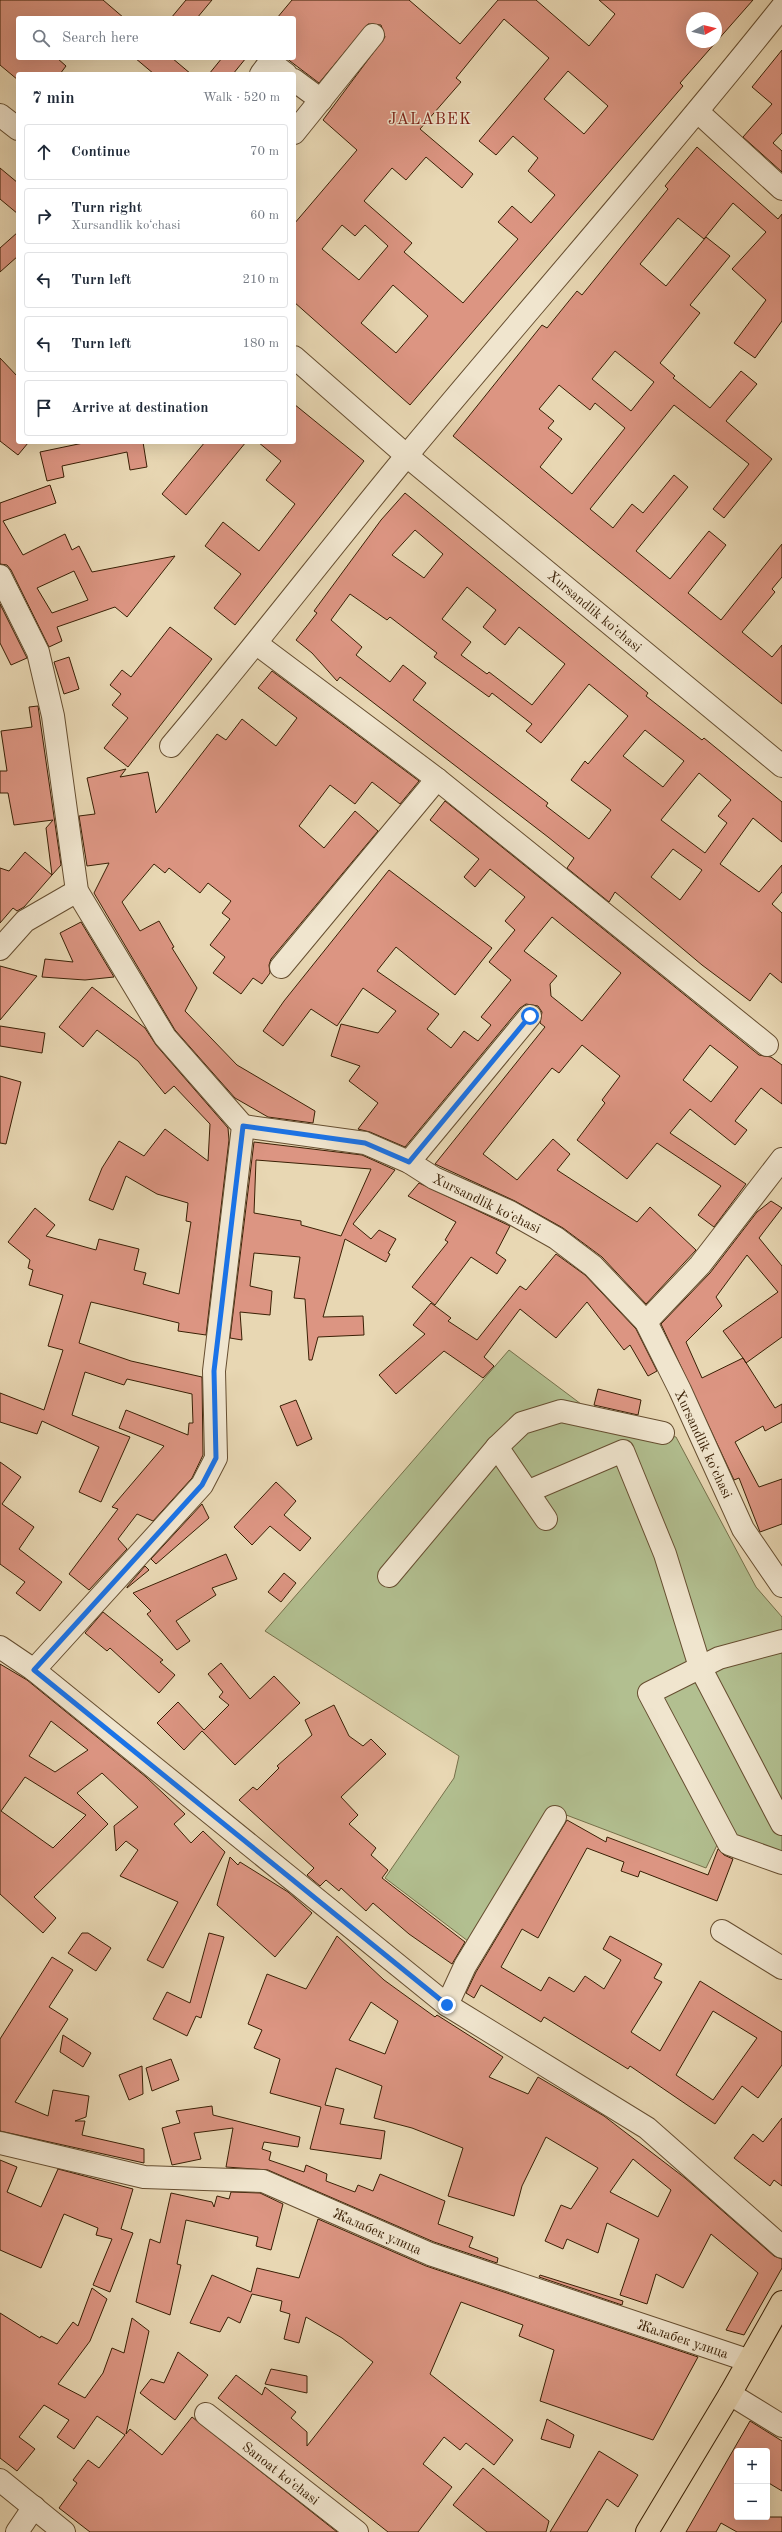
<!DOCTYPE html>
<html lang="en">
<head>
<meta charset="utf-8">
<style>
  :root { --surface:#fff; --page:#f2f2f3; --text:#1f2937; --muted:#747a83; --line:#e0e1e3 }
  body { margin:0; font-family:"Old Standard TT",serif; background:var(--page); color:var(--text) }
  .controls { position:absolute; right:12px; bottom:12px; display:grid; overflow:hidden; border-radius:4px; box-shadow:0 4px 16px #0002 }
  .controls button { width:36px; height:36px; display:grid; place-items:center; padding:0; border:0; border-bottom:1px solid var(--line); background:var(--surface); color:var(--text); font:20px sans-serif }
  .compass { position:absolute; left:686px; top:12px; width:36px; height:36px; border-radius:50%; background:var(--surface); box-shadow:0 4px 16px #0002; rotate:82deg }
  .stop { position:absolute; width:12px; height:12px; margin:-9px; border:3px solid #1a73e8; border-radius:50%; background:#fff }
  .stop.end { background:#1a73e8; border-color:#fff; box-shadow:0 1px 4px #0008 }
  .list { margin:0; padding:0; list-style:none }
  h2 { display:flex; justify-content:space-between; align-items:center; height:52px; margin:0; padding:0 16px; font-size:17px }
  h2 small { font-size:13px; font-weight:400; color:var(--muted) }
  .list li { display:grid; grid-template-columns:26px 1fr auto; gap:12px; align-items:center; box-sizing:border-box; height:56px; margin:0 8px 8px; padding:0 8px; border:1px solid var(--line); border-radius:4px }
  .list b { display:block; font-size:15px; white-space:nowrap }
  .list p { margin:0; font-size:13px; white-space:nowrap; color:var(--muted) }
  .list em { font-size:13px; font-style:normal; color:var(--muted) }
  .icon { flex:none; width:22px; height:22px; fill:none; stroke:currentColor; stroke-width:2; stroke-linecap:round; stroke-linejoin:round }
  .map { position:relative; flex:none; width:782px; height:2532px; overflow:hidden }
  .search { position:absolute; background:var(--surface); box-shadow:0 4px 16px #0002; left:16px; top:16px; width:280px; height:44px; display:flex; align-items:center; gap:10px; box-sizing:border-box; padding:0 14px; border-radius:4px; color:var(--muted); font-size:15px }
  .panel { position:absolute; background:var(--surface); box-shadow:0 4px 16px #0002; left:16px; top:72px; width:280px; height:372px; border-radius:4px }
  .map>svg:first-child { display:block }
  .green { fill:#b2bf90; stroke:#76704a }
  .building { fill:#dc9582; stroke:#3a2005; fill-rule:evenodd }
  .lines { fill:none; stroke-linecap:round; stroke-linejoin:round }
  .minor-casing { stroke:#664e30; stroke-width:24 }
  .major-casing { stroke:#3a2005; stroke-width:24 }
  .minor { stroke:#f0e5ce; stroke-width:22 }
  .major { stroke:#e8d7b3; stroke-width:22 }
  .route { stroke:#1a73e8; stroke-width:5 }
  .labels { text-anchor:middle; stroke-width:3; stroke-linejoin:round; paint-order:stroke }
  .street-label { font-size:14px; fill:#3a2005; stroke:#f0e5ce }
  .quarter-label { font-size:16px; letter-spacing:1px; fill:#7a1f14; stroke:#f0e5ce }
</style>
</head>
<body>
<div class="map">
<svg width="782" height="2532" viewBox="0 0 782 2532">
  <rect width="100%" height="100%" fill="#e8d7b3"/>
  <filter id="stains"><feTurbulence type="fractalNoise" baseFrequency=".005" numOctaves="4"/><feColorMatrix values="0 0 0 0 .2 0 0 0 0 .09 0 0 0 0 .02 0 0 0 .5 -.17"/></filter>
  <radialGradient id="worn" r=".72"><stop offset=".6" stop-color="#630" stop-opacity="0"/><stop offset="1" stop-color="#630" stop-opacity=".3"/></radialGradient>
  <path class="green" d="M509 1350 581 1404 578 1416 676 1437 756 1587 782 1617V1866L718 1843 706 1868 561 1813 485 1954 385 1878 454 1778 459 1756 265 1631Z"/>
  <g class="building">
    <path d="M0 0H103L124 18H18V58H57L66 66 60 74H18V80L0 65Z"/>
    <path d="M186 0H212L197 18H171Z"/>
    <path d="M292 0H409L460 44 498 0H536L589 46 615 14 599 0H753L680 83 683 86 410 405 294 302V224L357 150 323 120 385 37 381 25 368 24 319 83 286 58H294V18H277ZM692 18H716V42H692ZM504 19 549 58 479 141 496 155 513 136 538 158 528 171 555 195 531 223 512 206 498 222 518 239 463 303 404 252 412 243 364 201 392 168 406 180 426 157 462 188 473 174 420 129 461 82 456 78ZM568 71 608 106 584 134 544 99ZM342 225 355 236 365 225 388 246 359 280 322 249ZM393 285 428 316 396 353 361 323Z"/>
    <path d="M782 50V133L773 143 782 151V172L743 137 772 104 752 87Z"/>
    <path d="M135 58H172L191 74H154Z"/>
    <path d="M222 58H246L233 74H209Z"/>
    <path d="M697 147 778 219 782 214V321L755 358 734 343 766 300 732 269 766 232 733 203 704 239 678 218 640 264 666 286 706 237 730 256 690 305 700 313 660 363 675 376 673 378 710 408 741 371 757 384 726 421 772 459 724 518 713 509 749 464 674 405 590 509 613 528 632 504 643 513 674 475 688 487 636 551 670 579 709 531 726 545 688 593 721 620 782 544V577L772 589 775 592 742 632 772 657 782 645V704L453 436 542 325 547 328 577 291 582 295 668 189 665 186ZM615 351 654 382 631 411 592 379ZM559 385 590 410 595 403 625 428 572 494 540 467 562 439 548 428 554 421 539 409Z"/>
    <path d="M0 168 18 183V214L0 199Z"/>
    <path d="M18 232V256L0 272V248Z"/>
    <path d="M0 358 18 377V442L28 443 18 455 0 441Z"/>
    <path d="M294 404 364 461 235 625 214 608 241 574 205 546 223 522 259 551 295 504 266 480 281 461 258 442H294Z"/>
    <path d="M88 442H143L147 467 130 470 127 452 62 466 64 477 47 481 40 452Z"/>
    <path d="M205 442H246L186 515 162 494Z"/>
    <path d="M50 485 56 503 3 521 23 555 65 534 72 550 79 546 92 572 175 556 127 617 115 607 57 627 62 641 49 647 11 570 7 565 0 564V503ZM74 571 88 600 52 613 37 588Z"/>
    <path d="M405 493 648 693 646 696 702 740 704 738 782 802V842L753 818 720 864 759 892 782 865V892L772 904 782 913V983L770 973 750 1001 702 965 615 892 609 902 567 868 574 858 548 837 340 677 337 681 312 653 296 640 317 613 314 611 381 520ZM415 530 443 554 424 578 392 555ZM467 587 496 610 483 627 505 645 519 627 565 664 532 705 489 672 487 674 461 655 471 642 442 619ZM350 594 387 620 390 617 437 653 434 657 489 697 492 693 532 724 526 731 541 743 589 684 628 716 588 764 585 761 571 780 611 810 589 839 546 806 548 803 413 700 426 683 403 665 390 682 356 655 362 647 331 620ZM645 730 684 761 663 787 623 756ZM699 773 731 800 718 816 727 823 705 853 661 820ZM673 849 702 870 680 900 651 877Z"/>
    <path d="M0 604 27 658 11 665 0 643Z"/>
    <path d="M170 627 212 659 128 767 104 748 128 718 112 705 121 694 110 685 122 670 131 677Z"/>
    <path d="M69 657 79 689 64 694 54 662Z"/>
    <path d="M272 671 419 781 400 804 372 782 355 804 330 785 299 826 324 848 355 811 378 831 271 959 269 965 270 973 262 984 253 978 241 994 213 973 225 957 210 945 230 919 222 913 231 901 208 883 200 893 169 868 165 873 154 864 122 902 140 931 159 921 174 947 172 948 197 988 185 1011 237 1065 315 1111 313 1123 268 1117 235 1098 175 1030 94 893 109 863 87 866 79 816 95 814 87 778 126 769 120 777 148 772 156 813 217 734 226 740 242 719 276 746 297 718 258 688Z"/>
    <path d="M38 706 61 865 52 875 46 828 53 820 14 825 8 793H0V771H7L1 731 32 727 29 707Z"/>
    <path d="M445 801 759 1055 771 1057 782 1065V1104L761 1088 735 1121 747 1130 735 1145 690 1109 670 1133 746 1184 714 1227 698 1215 721 1186 657 1143 627 1179 577 1140 605 1103 602 1100 620 1076 582 1045 559 1073 552 1068 483 1154 517 1180 553 1139 570 1154 557 1170 637 1222 650 1207 696 1250 646 1304 602 1257 563 1228 515 1201 435 1164 545 1027 540 1023 542 1012 538 1006 526 1004 520 1008 405 1147 370 1132 358 1129 378 1103 349 1081 360 1066 331 1056 341 1024 378 1033 396 1011 363 988 337 1026 311 1009 283 1046 263 1031 284 1001 389 870 492 948 455 995 396 947 377 971 439 1014 427 1029 451 1048 464 1031 478 1041 491 1025 481 1017 511 980 489 962 515 930 505 921 525 897 490 869 475 887 464 877 479 859 430 820ZM552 917 621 973 582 1021 551 996 550 984 557 976 524 951ZM710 1045 738 1067 711 1102 683 1080Z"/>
    <path d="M25 852 52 875 24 907 17 911 13 908 0 923V868L9 871Z"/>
    <path d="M81 922 114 977 85 980 42 977 45 959 73 962 60 933Z"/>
    <path d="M0 966 37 976 0 1020Z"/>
    <path d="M92 987 145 1028 156 1045 228 1128 229 1140 206 1335 178 1331 179 1323 91 1302 79 1343 131 1361 202 1377 203 1455 192 1478 153 1521 137 1514 118 1539 127 1549 89 1590 69 1574 118 1509 112 1507 164 1446 119 1428 126 1410 188 1435 189 1423H193L192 1394 127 1379 124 1385 85 1372 72 1415 130 1437 101 1502 79 1492 99 1447 42 1421 37 1434 0 1422V1393L44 1410 63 1350 48 1346 63 1295 29 1285 33 1270 28 1268 30 1260 8 1242 35 1208 55 1225 46 1236 96 1250 99 1239 139 1249 134 1270 146 1273 143 1284 179 1294 191 1222 186 1221 188 1203 157 1194 126 1176 113 1210 89 1200 102 1168 119 1141 144 1156 165 1129 208 1161 210 1124 174 1086 165 1094 138 1061 97 1030 83 1047 59 1027Z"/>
    <path d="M0 1026 45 1033 42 1053 0 1046Z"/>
    <path d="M0 1076 21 1082 6 1144 0 1143Z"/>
    <path d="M254 1142 362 1155 395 1170 353 1224 371 1239 379 1230 396 1239 388 1253 390 1254 386 1262 345 1239 323 1317 363 1316 364 1335 318 1337 312 1360H309L305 1299 294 1298 300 1257 254 1253 250 1286 272 1291 270 1315 240 1312 242 1340 230 1338ZM256 1160 371 1169 341 1236 301 1225V1221L254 1213Z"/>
    <path d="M419 1183 510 1226 496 1253 506 1260 497 1274 471 1257 435 1305 412 1287 448 1242 445 1240 456 1222 408 1196Z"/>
    <path d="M771 1201 782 1208 759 1238 782 1266V1337L746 1363 743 1358 775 1408 782 1404V1422L765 1431 763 1426 735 1442 759 1487 782 1479V1524L760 1532 739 1478 734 1480 661 1324 710 1273 757 1212ZM747 1255 778 1292 723 1331 743 1358 702 1378 686 1342 722 1306 716 1297Z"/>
    <path d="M556 1254 585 1275 636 1329 657 1371 648 1376 630 1345 624 1350 587 1302 556 1338 520 1309 484 1357 494 1366 483 1378 444 1351 396 1394 379 1375 425 1334 413 1325 431 1303 451 1318 448 1321 477 1340 520 1286 526 1290Z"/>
    <path d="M598 1389 641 1400 638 1415 594 1405Z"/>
    <path d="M296 1400 312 1439 297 1446 280 1406Z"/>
    <path d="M0 1462 21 1477 2 1504 34 1527 19 1549 62 1582 40 1611 16 1593 25 1582 0 1564Z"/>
    <path d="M276 1482 296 1501 284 1515 311 1538 300 1551 270 1526 252 1545 234 1527Z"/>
    <path d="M202 1504 209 1518 156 1564 151 1559Z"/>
    <path d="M226 1554 237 1579 212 1588 216 1595 176 1621 190 1641 177 1650 147 1614 151 1611 133 1593Z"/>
    <path d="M145 1566 149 1570 127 1588V1587Z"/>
    <path d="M284 1573 296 1583 281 1602 268 1592Z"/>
    <path d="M103 1612 163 1660 160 1662 175 1675 159 1693 110 1648 107 1651 85 1633Z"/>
    <path d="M221 1663 250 1699 274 1676 300 1703 235 1765 202 1731 184 1750 157 1723 178 1702 204 1730 229 1705 219 1697 223 1692 208 1674Z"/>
    <path d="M0 1664 27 1680 146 1777 185 1814 174 1824 191 1843 203 1831 225 1852 163 1968 147 1960 178 1902 120 1876 138 1850 126 1841 116 1851 114 1826 138 1807 102 1773 77 1793 108 1824 34 1897 56 1918 43 1933 0 1894ZM51 1721 88 1750 55 1772 29 1756ZM25 1777 86 1815 53 1848 1 1811Z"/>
    <path d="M334 1705 349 1736 363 1746 371 1739 386 1754 341 1797 358 1815 349 1824 376 1848 371 1855 388 1870 382 1878 465 1942 452 1964 409 1934 373 1903 366 1911 341 1888 339 1891 326 1880 320 1886 307 1875 314 1868 239 1800 253 1787 257 1790 279 1768 277 1766 312 1735 305 1720Z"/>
    <path d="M567 1820 606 1842 607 1837 708 1875 718 1849 724 1855 733 1859 717 1901 640 1871 638 1877 621 1871 624 1862 587 1848 538 1938 522 1929 501 1967 541 1991 549 1977 574 1992 585 1976 604 1989 621 1960 603 1949 610 1936 662 1964 654 1978 662 1982 631 2032 660 2051 700 1981 782 2032V2065L758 2098 742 2086 715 2124 630 2066 628 2069 544 2017 541 2022 481 1985 474 1998 466 1993 476 1972ZM713 2011 757 2038 713 2100 676 2075Z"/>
    <path d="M230 1857 238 1865 240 1862 288 1892 312 1913 275 1957 217 1905Z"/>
    <path d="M82 1933H88L111 1948 96 1971 68 1953Z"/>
    <path d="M209 1933 224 1937 201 2018 196 2016 187 2036 153 2019 167 1992 190 2003Z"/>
    <path d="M337 1936 384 1980 435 2017 437 2015 503 2057 489 2077 528 2094 538 2077 604 2116 685 2178 774 2256 782 2259V2268L744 2335 726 2330 758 2273 711 2234 683 2288 656 2274 647 2304 620 2295 639 2239 607 2223 598 2253 567 2239 563 2249 545 2241 561 2205 571 2209 598 2168 546 2137 522 2186 514 2216 448 2196 463 2148 412 2128 374 2118 382 2086 336 2068 325 2105 344 2109 340 2124 385 2131 381 2159 310 2149 321 2107 270 2093 280 2059 254 2048 262 2030 248 2024 267 1974 306 1989ZM371 2002 398 2021 385 2054 349 2040ZM633 2159 671 2190 658 2217 610 2192Z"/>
    <path d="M52 1957 73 1970 49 2007 68 2019 15 2102 48 2116 53 2090 89 2096 86 2117 75 2121H85L82 2135 144 2149V2163L0 2131V2039Z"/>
    <path d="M63 2035 91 2053 83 2067 60 2052Z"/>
    <path d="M171 2059 179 2080 152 2091 146 2068Z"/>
    <path d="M142 2066 143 2094 129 2100 119 2075Z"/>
    <path d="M212 2106 213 2115 300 2137 298 2147 264 2142 262 2149 271 2152 269 2160 304 2172 306 2165 327 2174 326 2181 355 2192 358 2185 373 2191 380 2174 445 2201 438 2224 473 2237 469 2247 498 2258 497 2263 434 2242 268 2170 226 2167 233 2128 194 2133 201 2159 172 2165 162 2128 180 2123 176 2111Z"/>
    <path d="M782 2118V2186L774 2180 770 2186 734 2158 753 2134 763 2142Z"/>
    <path d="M0 2160 17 2167 7 2192 41 2207 58 2169 133 2189 121 2229 133 2233 110 2292 93 2285 112 2239 96 2235 98 2228 64 2214 41 2268 0 2250Z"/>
    <path d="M231 2192 260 2193 283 2204 271 2250 256 2246 258 2237 186 2220 177 2264 181 2265 170 2315 136 2302 150 2239 160 2243 171 2193 212 2202 214 2207 217 2196 229 2199Z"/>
    <path d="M318 2219 426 2266 698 2357 653 2440 540 2401 554 2350 519 2336 523 2325 461 2302 430 2374 513 2440 494 2465 466 2443 460 2450 444 2437 423 2464 452 2487 418 2532H388L218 2398 236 2375 262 2395 265 2387 296 2412 291 2418 307 2432V2446L373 2362 342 2338 306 2317 299 2343 284 2339 290 2314 280 2311 282 2301 252 2294 240 2323 228 2317 220 2332 190 2323 212 2275 251 2292 257 2268 299 2278Z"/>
    <path d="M540 2275 623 2301 622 2305 539 2277Z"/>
    <path d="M92 2288 107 2299 90 2341 58 2384 85 2398 103 2373 112 2348 124 2353 132 2318 149 2331 126 2434 130 2429 162 2455 192 2417 337 2532H90L59 2508 77 2483 73 2480 88 2460 99 2468 125 2435 97 2416 74 2449 57 2437 69 2420 44 2405 19 2437 35 2449 17 2471 0 2458V2313L40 2338 41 2336 57 2344 73 2322 78 2326Z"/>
    <path d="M178 2352 208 2375 175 2420 140 2393 151 2379 164 2383Z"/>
    <path d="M271 2369 307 2376V2393L265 2384Z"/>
    <path d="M547 2419 574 2435 570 2448 541 2439Z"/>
    <path d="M750 2421 782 2441V2491L767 2482V2451H737V2517H782V2532H737L721 2523 716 2532H686Z"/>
    <path d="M599 2451 638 2475 618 2507 607 2499 587 2532H550Z"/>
    <path d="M483 2468 549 2521 546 2532H487L453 2505Z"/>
  </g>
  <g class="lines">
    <g class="minor-casing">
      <g id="minor">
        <path d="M261 74 270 62 286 74"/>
        <path d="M294 80 321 100"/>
        <path d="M698 112 782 189"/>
        <path d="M0 115 18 129"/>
        <path d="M294 133 373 35"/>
        <path d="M294 357 407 456 782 766"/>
        <path d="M0 576 38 652 53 716 77 891 165 1037 243 1126 214 1371 216 1458 202 1485 34 1670"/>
        <path d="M257 644 437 779 767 1045"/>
        <path d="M171 746C252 650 328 551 408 454 532 305 661 159 782 7"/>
        <path d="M0 949 25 921 77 891"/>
        <path d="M281 967 437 779"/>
        <path d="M243 1126 365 1143 409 1162 434 1178 510 1212 556 1238 593 1266 646 1322 680 1390 743 1529 782 1586"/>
        <path d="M409 1162 530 1016"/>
        <path d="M646 1322 700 1265 782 1159"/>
        <path d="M497 1447 522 1423 561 1411 663 1433"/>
        <path d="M529 1491 623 1451 665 1554 700 1667 782 1824"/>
        <path d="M389 1576 497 1447 546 1519"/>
        <path d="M782 1641 719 1658 649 1693 729 1844 782 1863"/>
        <path d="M0 1647 34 1670 447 2005 647 2128 782 2247"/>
        <path d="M722 1931 782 1968"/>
        <path d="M447 2005 465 1966 555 1817"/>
        <path id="s1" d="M0 2143 144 2177 263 2181 430 2254 747 2360"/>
        <path d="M730 2394 782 2426"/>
        <path d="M206 2414 357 2532"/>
        <path d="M0 2480 64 2532"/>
        <path d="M17 2532 34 2507"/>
      </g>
    </g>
    <g class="major-casing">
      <path id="major" d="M647 2532 730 2394 782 2302"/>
    </g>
    <use href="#minor" class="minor"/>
    <use href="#major" class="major"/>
  </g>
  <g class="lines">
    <path class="route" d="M447 2005 34 1670 202 1485 216 1458 214 1371 243 1126 365 1143 409 1162 530 1016"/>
  </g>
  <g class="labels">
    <g class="street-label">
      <text transform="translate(595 611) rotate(40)" y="5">Xursandlik koʻchasi</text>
      <text transform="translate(487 1203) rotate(26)" y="5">Xursandlik koʻchasi</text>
      <text transform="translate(704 1444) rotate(65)" y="5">Xursandlik koʻchasi</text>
      <text dy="5" stroke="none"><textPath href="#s1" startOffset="392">Жалабек улица</textPath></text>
      <text dy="5" stroke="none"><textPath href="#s1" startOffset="716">Жалабек улица</textPath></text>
      <text transform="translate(281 2473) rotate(38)" y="5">Sanoat koʻchasi</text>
    </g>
    <g class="quarter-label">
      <text x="430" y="124">JALABEK</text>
    </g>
  </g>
  <rect width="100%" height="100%" filter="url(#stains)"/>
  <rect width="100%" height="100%" fill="url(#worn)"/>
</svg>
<div class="controls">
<button>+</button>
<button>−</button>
</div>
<svg class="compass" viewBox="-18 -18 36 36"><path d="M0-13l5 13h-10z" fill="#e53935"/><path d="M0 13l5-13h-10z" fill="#747a83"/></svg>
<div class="stop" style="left:530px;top:1016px"></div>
<div class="stop end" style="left:447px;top:2005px"></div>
<div class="search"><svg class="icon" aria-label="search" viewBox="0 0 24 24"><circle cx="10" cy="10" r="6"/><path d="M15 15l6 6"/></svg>Search here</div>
<section class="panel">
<h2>7 min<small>Walk · 520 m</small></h2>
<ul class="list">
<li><svg class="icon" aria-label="ahead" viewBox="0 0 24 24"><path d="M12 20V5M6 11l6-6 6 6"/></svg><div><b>Continue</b></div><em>70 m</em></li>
<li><svg class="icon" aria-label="right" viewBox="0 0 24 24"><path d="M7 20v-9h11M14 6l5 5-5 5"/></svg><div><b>Turn right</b><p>Xursandlik koʻchasi</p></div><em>60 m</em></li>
<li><svg class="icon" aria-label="left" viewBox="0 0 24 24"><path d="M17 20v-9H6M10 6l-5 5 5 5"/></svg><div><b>Turn left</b></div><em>210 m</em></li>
<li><svg class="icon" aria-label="left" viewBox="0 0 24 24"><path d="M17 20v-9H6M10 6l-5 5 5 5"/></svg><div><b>Turn left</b></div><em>180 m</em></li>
<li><svg class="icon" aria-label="arrive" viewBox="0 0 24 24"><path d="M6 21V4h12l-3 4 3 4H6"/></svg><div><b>Arrive at destination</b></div></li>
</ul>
</section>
</div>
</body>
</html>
